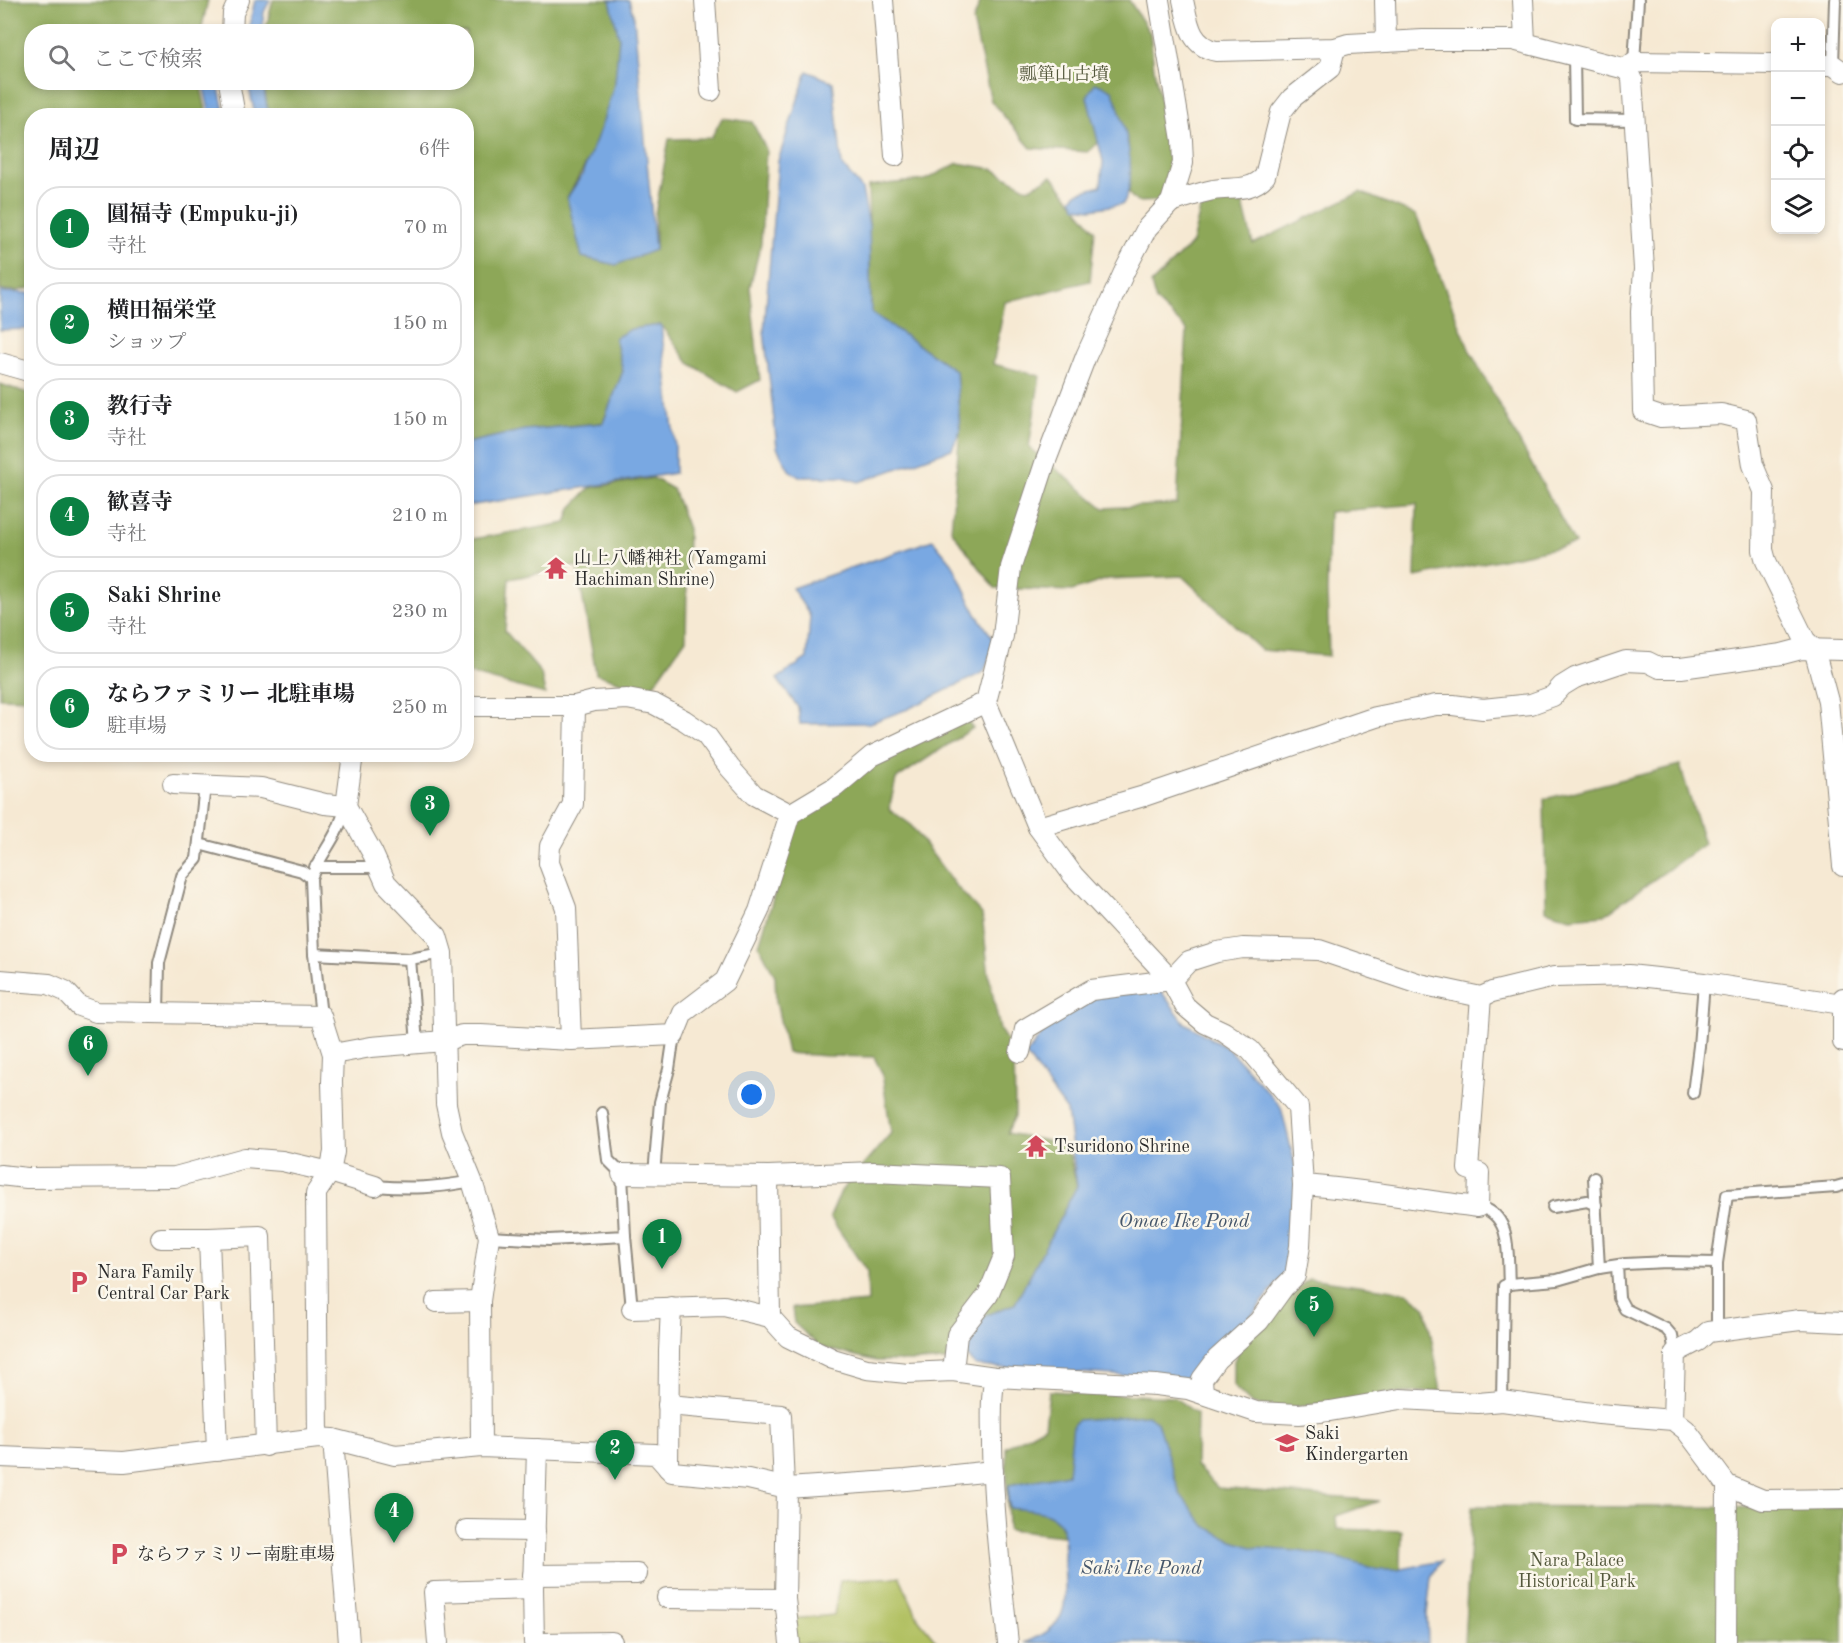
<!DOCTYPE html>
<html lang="ja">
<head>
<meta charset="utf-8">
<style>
  :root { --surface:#fff; --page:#f6f6f6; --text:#202124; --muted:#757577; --line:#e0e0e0; --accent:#0b8043 }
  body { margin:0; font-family:"Old Standard TT","Noto Serif JP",serif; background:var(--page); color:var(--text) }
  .controls { position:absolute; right:18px; top:18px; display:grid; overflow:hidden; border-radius:12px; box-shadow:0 3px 9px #0003 }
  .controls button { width:54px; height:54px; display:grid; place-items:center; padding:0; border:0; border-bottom:2px solid var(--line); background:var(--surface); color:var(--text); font:30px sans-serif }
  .you { position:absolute; left:752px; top:1095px; width:21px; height:21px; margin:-15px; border:4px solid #fff; border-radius:50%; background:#1a73e8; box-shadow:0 0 0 9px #1a73e833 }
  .badge { display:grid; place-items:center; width:39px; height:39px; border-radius:50%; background:var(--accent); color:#fff; font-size:20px; font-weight:700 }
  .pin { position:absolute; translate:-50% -50px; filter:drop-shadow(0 2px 3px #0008) }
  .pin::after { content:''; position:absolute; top:32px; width:21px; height:18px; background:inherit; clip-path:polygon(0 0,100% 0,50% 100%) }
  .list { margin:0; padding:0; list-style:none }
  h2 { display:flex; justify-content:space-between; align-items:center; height:78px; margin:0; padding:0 24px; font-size:26px }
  h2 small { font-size:20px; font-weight:400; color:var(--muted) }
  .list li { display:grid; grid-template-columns:39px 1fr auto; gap:18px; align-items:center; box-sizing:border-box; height:84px; margin:0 12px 12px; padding:0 12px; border:2px solid var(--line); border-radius:24px }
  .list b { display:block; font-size:22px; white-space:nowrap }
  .list p { margin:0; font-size:20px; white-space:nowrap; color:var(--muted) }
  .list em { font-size:20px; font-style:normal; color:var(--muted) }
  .icon { flex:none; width:33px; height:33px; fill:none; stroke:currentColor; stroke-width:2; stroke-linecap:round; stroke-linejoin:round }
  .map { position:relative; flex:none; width:1843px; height:1643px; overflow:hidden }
  .search { position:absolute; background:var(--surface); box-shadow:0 3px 9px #0003; left:24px; top:24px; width:450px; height:66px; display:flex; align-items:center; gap:15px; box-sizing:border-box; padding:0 21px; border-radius:24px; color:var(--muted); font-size:22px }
  .panel { position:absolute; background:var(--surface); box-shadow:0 3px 9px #0003; left:24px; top:108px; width:450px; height:654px; border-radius:24px }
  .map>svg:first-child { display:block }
  .green { fill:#b2c163; stroke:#6e7647; stroke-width:1.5 }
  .forest { fill:#8da759; stroke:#5c6942; stroke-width:1.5 }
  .water { fill:#79a8e2; stroke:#526a86; stroke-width:1.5 }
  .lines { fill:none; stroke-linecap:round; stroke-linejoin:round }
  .lane-casing { stroke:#908a7f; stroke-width:14 }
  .street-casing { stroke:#908a7f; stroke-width:22 }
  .lane { stroke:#fff; stroke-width:10 }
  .street { stroke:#fff; stroke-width:20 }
  .labels { text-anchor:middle; stroke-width:5; stroke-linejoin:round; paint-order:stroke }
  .park-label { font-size:18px; fill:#54583c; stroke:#fbf7ec }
  .poi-label { font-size:18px; fill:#2b2b2b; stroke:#fbf7ec; text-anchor:start }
  .water-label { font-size:20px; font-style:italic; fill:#46576b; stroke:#fbf7ec }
</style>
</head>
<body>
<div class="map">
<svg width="1843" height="1643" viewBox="0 0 1843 1643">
  <rect width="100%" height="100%" fill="#fbf7ec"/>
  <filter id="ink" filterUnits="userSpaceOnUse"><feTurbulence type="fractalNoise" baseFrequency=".0167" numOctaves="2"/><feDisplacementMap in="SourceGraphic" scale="12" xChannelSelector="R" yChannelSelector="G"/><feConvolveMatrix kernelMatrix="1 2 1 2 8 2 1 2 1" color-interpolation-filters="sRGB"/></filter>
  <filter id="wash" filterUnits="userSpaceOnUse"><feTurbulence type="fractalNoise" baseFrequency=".008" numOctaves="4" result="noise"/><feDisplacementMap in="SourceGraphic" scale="24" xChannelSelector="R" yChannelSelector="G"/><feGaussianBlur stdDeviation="1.35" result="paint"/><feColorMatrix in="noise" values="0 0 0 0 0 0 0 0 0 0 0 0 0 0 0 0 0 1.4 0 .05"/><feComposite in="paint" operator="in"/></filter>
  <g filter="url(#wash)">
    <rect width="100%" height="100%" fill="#f6e9d3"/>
    <path class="green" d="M900 1577 919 1620 938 1643H794L791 1619 834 1615 840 1580Z"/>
    <g class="forest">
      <path d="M0 0H208L201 31 32 32V82L200 83 207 115 32 116 31 288 16 291 0 290Z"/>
      <path d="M273 0H617L635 76 567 198 655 250V214L669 139 711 138 722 118 752 122 766 149 761 243 750 287 760 380 737 392 689 363 661 325 631 329 616 338 623 371 603 423 525 430 467 443 466 116 271 115 267 107 263 83 466 82V32L265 31Z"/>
      <path d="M981 0H1129L1150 33 1154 69 1170 149V178L1159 201 1137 202 1129 194 1128 143 1122 120 1088 152 1031 148 991 101 973 21Z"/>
      <path d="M958 163 993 169 1028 189 1052 176 1095 230 1090 281 1005 302 993 364 1040 376 1029 447 1104 508 1177 504 1187 330 1156 301 1151 284 1192 243 1203 197 1241 196 1253 244 1360 192 1416 215 1469 349 1575 544 1415 577 1417 504 1329 512 1327 591 1329 656 1261 650 1182 576 1108 579 1072 591 995 588 951 530 960 431 956 371 871 312 868 186 925 180Z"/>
      <path d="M0 384 31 394V699L0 698Z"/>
      <path d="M653 478 673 489 688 529 686 639 649 691 596 674 577 566 509 579 505 631 541 673 545 694 467 673V540L566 523 571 508 590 488Z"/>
      <path d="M957 707 973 728 896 779 889 809 910 824 955 885 982 914 989 976 1000 1030 1014 1052 1015 1116 1007 1133 1067 1145 1077 1186 1015 1304 986 1315 962 1352 944 1361H876L820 1347 794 1323 792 1308 868 1302 867 1272 830 1217 841 1191 891 1133 882 1073 874 1057 826 1056 787 1053 776 1001 775 976 759 945 796 822 874 747Z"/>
      <path d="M1680 765 1704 844 1604 915 1570 918 1546 910 1544 799Z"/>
      <path d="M1309 1278 1407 1292 1426 1308 1441 1391 1389 1394 1284 1409 1252 1404 1234 1387V1361L1242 1342Z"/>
      <path d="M1049 1391 1174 1397 1197 1414 1196 1466 1218 1488 1379 1501 1336 1516 1337 1529 1402 1531 1400 1594 1081 1538 1008 1530 1006 1447 1045 1426Z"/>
      <path d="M1472 1506 1843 1508V1643H1464Z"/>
    </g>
    <g class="water">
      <path d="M255 0H270L264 12 262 31H248Z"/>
      <path d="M610 0H629L634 18 655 250 616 265 582 257 567 198 582 175 601 127 615 82 619 38Z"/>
      <path d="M807 71 833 82 842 165 862 189 869 225 871 312 956 371 960 431 952 449 859 482 843 477H799L789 470 777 447 764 331 778 161Z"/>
      <path d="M203 83H218L225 115H210Z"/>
      <path d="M248 83H263L267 107 271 115H255Z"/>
      <path d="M1095 83 1112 90C1124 120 1140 174 1123 204L1091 209 1076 207 1072 198 1077 193 1101 186 1103 161 1087 97Z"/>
      <path d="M0 292 31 293V329L0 330Z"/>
      <path d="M661 325 675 447V473L467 506V443L525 430 603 423 623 371 615 338 631 329Z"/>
      <path d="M933 540 952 563 976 614 995 641 984 672 908 709 870 723 800 724 798 707 777 679 807 658 810 616 792 588Z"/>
      <path d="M1160 990 1185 1023 1230 1050 1281 1107 1298 1177 1289 1269 1247 1321 1189 1380 976 1366 962 1352 986 1315 1015 1304 1077 1186 1067 1111 1026 1055 1047 1027 1097 996Z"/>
      <path d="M1148 1415 1157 1422 1180 1494 1205 1526 1233 1541 1255 1548 1298 1551 1338 1558 1379 1570H1397L1441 1561 1431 1577 1427 1614 1428 1643H1025C1071 1625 1066 1605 1064 1561 1064 1551 1066 1534 1061 1525 1052 1509 1025 1510 1010 1508L1008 1500 1009 1485 1068 1474 1073 1425 1078 1420Z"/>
    </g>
  </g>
  <g filter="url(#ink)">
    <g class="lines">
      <g class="lane-casing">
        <g id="lane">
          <path d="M1574 55 1575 119 1634 120"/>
          <path d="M1634 62 1638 0"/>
          <path d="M1833 65 1835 0"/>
          <path d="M199 844 302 871 311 878"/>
          <path d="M315 867H379"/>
          <path d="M314 954 410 959 442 953"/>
          <path d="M410 959 417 1043"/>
          <path d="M158 1013 159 963 182 876 197 859 205 785"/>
          <path d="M321 1016 314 954 311 878C321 852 340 835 345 807"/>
          <path d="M1693 1093 1699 1046 1704 983"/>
          <path d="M654 1175 660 1102 669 1069 674 1035"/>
          <path d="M1594 1178 1599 1268"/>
          <path d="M375 1186C411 1189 437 1188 472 1181"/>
          <path d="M1478 1207C1513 1213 1507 1256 1509 1284L1504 1286 1502 1401"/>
          <path d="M1553 1207 1587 1201 1596 1205"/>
          <path d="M625 1236 632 1309"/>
          <path d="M489 1237 549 1240 625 1236 622 1174 608 1160 602 1113"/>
          <path d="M1617 1266 1619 1298 1625 1309 1666 1329 1672 1336 1675 1353"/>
          <path d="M1509 1284 1557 1280 1599 1268 1625 1264 1667 1262 1717 1263"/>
          <path d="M1717 1331V1263L1727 1195 1836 1187 1843 1185"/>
        </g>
      </g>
      <g class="street-casing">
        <g id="street">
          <path d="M705 0 711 91"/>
          <path d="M883 0 895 156"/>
          <path d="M1159 0 1182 140 1183 163 1171 202 1147 228 1125 270 1086 356 1045 463 1011 567 1003 636 986 702 1038 827 1073 875 1171 980 1185 1006 1205 1023 1224 1032 1250 1050 1298 1107 1303 1185 1300 1246 1295 1276 1283 1288 1259 1321 1217 1359 1202 1379 1203 1393"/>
          <path d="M1183 0C1188 22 1190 46 1216 51L1335 48 1348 44 1423 40H1513L1626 69 1634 62 1776 64"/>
          <path d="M1385 0 1386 42"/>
          <path d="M1523 0 1525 42"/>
          <path d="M232 32 233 13 239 0"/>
          <path d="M1820 65H1833L1843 72"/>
          <path d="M1626 69 1632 78 1644 269 1641 312 1643 411 1661 417 1721 414 1746 420 1753 465 1764 491 1763 550 1766 561 1805 640 1814 649 1828 701 1843 866"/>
          <path d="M229 82 235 116"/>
          <path d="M1171 202C1185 198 1199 193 1213 190 1232 187 1251 192 1265 176L1281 112 1292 98 1330 68 1335 48"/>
          <path d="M0 363 32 372"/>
          <path d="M466 706H575L594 701 627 699 654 704 684 720 706 735 730 768 754 795 790 814"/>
          <path d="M353 754 346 806 373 854 386 883 437 936 442 953 446 1104 452 1132 472 1181 489 1237 480 1301 481 1447"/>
          <path d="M173 784 261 788 325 804 346 806"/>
          <path d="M1038 827 1144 796 1376 717 1436 705H1453L1483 709 1531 704 1553 696 1562 686 1575 678 1626 661 1648 662 1660 668H1681L1782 654 1801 649 1843 650"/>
          <path d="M0 980 49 984 65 991 79 1006 96 1012 321 1016 333 1054 371 1047 444 1041 462 1035H481L571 1040 674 1035 683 1013 725 981 759 911 790 814 835 787 872 756 986 702"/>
          <path d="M1843 998V1042"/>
          <path d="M571 1040 566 908 549 863 550 846 573 804 575 706"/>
          <path d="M1020 1052 1025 1029 1091 990 1171 980 1189 961 1217 952 1243 948 1319 950 1420 984 1481 997 1492 992 1554 977 1629 975 1704 983 1842 1004"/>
          <path d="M622 1174 768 1176 874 1172 1000 1178 1004 1256 988 1295 957 1335 953 1371"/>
          <path d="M0 1175 27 1178 175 1177 245 1158 282 1161 330 1172 375 1186"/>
          <path d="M768 1176 770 1317"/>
          <path d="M1303 1185C1362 1189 1419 1200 1478 1207L1479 1173 1468 1169 1481 997"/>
          <path d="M161 1238H209L217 1451"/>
          <path d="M209 1238 260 1236 266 1446"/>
          <path d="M436 1302 480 1301"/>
          <path d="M632 1309 724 1306 770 1317 788 1337 833 1359 867 1369 907 1373 953 1371 995 1377"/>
          <path d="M668 1405 781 1415 784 1487"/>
          <path d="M1673 1420 1675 1353 1698 1341 1708 1332 1800 1320 1843 1322"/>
          <path d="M318 1438 316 1193 330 1172 334 1152 332 1082 333 1054"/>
          <path d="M333 1439 395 1455 481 1447 656 1454 672 1472 748 1479 787 1488 785 1599 790 1643"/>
          <path d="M0 1457 124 1462 318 1438 333 1439 349 1643"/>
          <path d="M668 1468 669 1351 671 1307"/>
          <path d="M787 1488 906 1480 993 1471"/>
          <path d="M466 1530 535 1531"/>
          <path d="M533 1575 637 1574"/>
          <path d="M667 1598 785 1599"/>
          <path d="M438 1643 434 1592 533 1589"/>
          <path d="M534 1643 533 1589 537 1449"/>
          <path d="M539 1643 612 1642"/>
          <path d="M1008 1643C1001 1577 993 1512 992 1446 992 1423 990 1400 995 1377L1156 1385 1188 1389 1256 1412 1299 1414 1330 1411 1400 1399 1478 1403 1502 1401 1599 1414 1673 1420 1686 1430 1727 1485 1763 1500 1843 1499"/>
          <path d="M1726 1643 1727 1485"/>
        </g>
      </g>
      <use href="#lane" class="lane"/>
      <use href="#street" class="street"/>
    </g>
  </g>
  <defs>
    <g id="temple-bare" transform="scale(1.8)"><path d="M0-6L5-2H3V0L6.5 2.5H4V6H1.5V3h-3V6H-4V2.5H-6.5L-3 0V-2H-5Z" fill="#d1495b" stroke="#fbf7ec" stroke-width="2.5" paint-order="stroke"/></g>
    <g id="parking-bare" transform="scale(1.8)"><path d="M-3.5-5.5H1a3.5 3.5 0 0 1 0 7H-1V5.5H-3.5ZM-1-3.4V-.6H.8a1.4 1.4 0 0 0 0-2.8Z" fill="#d1495b" stroke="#fbf7ec" stroke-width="2.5" paint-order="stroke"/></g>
    <g id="school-bare" transform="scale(1.8)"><path d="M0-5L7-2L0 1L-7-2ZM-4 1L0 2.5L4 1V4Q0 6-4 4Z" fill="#d1495b" stroke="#fbf7ec" stroke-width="2.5" paint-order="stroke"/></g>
  </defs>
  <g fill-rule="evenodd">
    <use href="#temple-bare" x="556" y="568"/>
    <use href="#temple-bare" x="1036" y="1146"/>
    <use href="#parking-bare" x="79" y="1282"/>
    <use href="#school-bare" x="1287" y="1443"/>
    <use href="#parking-bare" x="119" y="1554"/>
  </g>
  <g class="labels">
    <g class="park-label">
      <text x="1064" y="80">瓢箪山古墳</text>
      <text x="1577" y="1566">Nara Palace<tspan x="1577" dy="21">Historical Park</tspan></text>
    </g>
    <g class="poi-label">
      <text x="574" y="564">山上八幡神社 (Yamgami<tspan x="574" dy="21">Hachiman Shrine)</tspan></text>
      <text x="1054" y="1152">Tsuridono Shrine</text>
      <text x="97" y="1278">Nara Family<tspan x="97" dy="21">Central Car Park</tspan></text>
      <text x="1305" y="1439">Saki<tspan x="1305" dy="21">Kindergarten</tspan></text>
      <text x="137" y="1560">ならファミリー南駐車場</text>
    </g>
    <g class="water-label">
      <text x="1184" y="1227">Omae Ike Pond</text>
      <text x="1141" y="1574">Saki Ike Pond</text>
    </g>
  </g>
</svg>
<div class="controls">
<button>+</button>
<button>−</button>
<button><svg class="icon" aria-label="locate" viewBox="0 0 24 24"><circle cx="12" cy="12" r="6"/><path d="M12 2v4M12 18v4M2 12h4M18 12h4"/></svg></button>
<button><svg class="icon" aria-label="layers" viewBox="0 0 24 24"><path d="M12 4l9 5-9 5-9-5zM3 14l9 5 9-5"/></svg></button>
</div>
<div class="you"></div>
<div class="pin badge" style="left:662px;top:1269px">1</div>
<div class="pin badge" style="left:615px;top:1480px">2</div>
<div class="pin badge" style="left:430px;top:836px">3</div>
<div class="pin badge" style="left:394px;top:1543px">4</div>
<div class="pin badge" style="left:1314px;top:1337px">5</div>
<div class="pin badge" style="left:88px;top:1076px">6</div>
<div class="search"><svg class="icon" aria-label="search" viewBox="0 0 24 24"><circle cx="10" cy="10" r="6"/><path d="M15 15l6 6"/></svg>ここで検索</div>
<section class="panel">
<h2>周辺<small>6件</small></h2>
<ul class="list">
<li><span class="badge">1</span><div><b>圓福寺 (Empuku-ji)</b><p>寺社</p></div><em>70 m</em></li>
<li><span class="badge">2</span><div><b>横田福栄堂</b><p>ショップ</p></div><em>150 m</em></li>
<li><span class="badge">3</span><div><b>教行寺</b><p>寺社</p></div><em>150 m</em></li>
<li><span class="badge">4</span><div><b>歓喜寺</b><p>寺社</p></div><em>210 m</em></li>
<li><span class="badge">5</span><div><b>Saki Shrine</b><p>寺社</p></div><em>230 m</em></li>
<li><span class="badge">6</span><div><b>ならファミリー 北駐車場</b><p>駐車場</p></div><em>250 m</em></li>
</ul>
</section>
</div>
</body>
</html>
